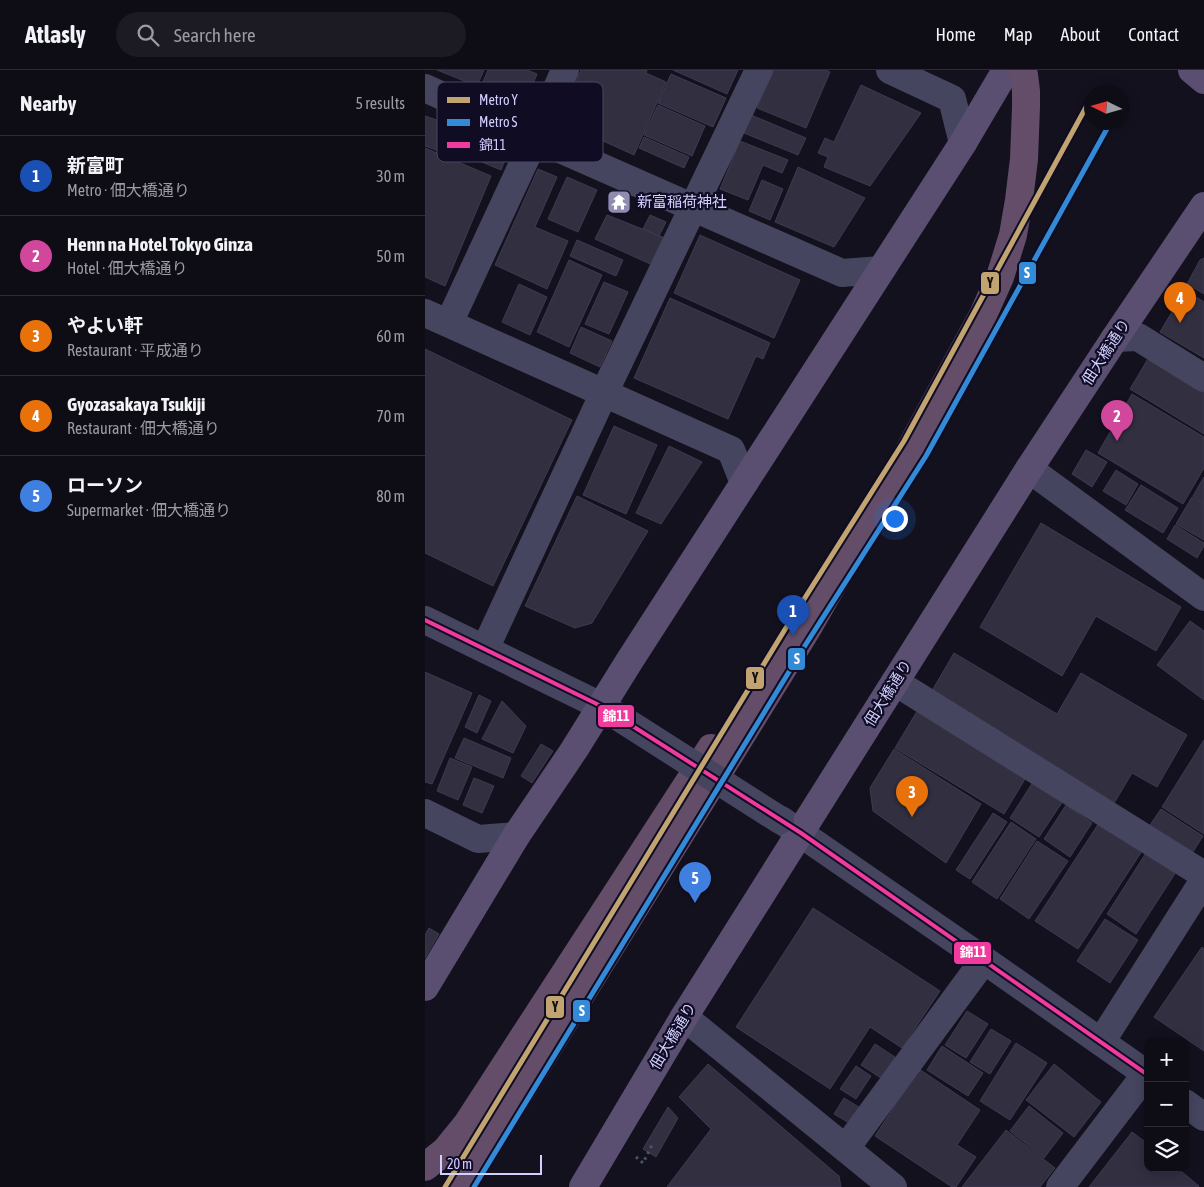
<!DOCTYPE html>
<html lang="en">
<head>
<meta charset="utf-8">
<style>
  :root { --surface:#0e0d16; --page:#1c1b23; --text:#f1f3f6; --muted:#9b9ca1; --line:#2e2d35; --accent:#2563eb }
  body { margin:0; font-family:"Asap Condensed","Noto Sans JP",sans-serif; background:var(--page); color:var(--text) }
  .controls { position:absolute; right:15px; bottom:15px; display:grid; overflow:hidden; border-radius:10px; box-shadow:0 2px 12px #0003 }
  .controls button { width:45px; height:45px; display:grid; place-items:center; padding:0; border:0; border-bottom:1px solid var(--line); background:var(--surface); color:var(--text); font:25px sans-serif }
  .compass { position:absolute; left:659px; top:15px; width:45px; height:45px; border-radius:50%; background:var(--surface); box-shadow:0 2px 12px #0003; rotate:275deg }
  .scale { position:absolute; left:15px; bottom:12px; width:102px; box-sizing:border-box; padding-left:5px; border:2px solid #d2ceff; border-top:0; font-size:14px; line-height:18px; white-space:nowrap; color:#d2ceff; -webkit-text-stroke:4px #0f0c23; paint-order:stroke }
  .you { position:absolute; left:469px; top:448px; width:18px; height:18px; margin:-12px; border:4px solid #fff; border-radius:50%; background:#1a73e8; box-shadow:0 0 0 8px #1a73e833 }
  .badge { display:grid; place-items:center; width:32px; height:32px; border-radius:50%; background:var(--accent); color:#fff; font-size:16px; font-weight:700 }
  .pin { position:absolute; translate:-50% -41px; filter:drop-shadow(0 1px 2px #0008) }
  .pin::after { content:''; position:absolute; top:26px; width:18px; height:15px; background:inherit; clip-path:polygon(0 0,100% 0,50% 100%) }
  .list { margin:0; padding:0; list-style:none }
  h2 { display:flex; justify-content:space-between; align-items:center; height:65px; margin:0; padding:0 20px; font-size:21px }
  h2 small { font-size:16px; font-weight:400; color:var(--muted) }
  .list li { display:grid; grid-template-columns:32px 1fr auto; gap:15px; align-items:center; box-sizing:border-box; height:80px; padding:0 20px; border-top:1px solid var(--line) }
  .list b { display:block; font-size:19px; white-space:nowrap }
  .list p { margin:0; font-size:16px; white-space:nowrap; color:var(--muted) }
  .list em { font-size:16px; font-style:normal; color:var(--muted) }
  .icon { flex:none; width:28px; height:28px; fill:none; stroke:currentColor; stroke-width:2; stroke-linecap:round; stroke-linejoin:round }
  .map { position:relative; flex:none; width:779px; height:1117px; overflow:hidden }
  header { display:flex; align-items:center; gap:30px; box-sizing:border-box; height:70px; padding:0 25px; background:var(--surface); border-bottom:1px solid var(--line) }
  header strong { font-size:24px }
  nav { display:flex; gap:28px; margin-inline-start:auto; font-size:18px }
  .search { width:350px; height:45px; background:var(--page); display:flex; align-items:center; gap:12px; box-sizing:border-box; padding:0 18px; border-radius:28px; color:var(--muted); font-size:19px }
  main { display:flex }
  aside { flex:1; background:var(--surface) }
  .map>svg:first-child { display:block }
  .building { fill:#312f40; stroke:#3e3a53 }
  .lines { fill:none; stroke-linecap:round; stroke-linejoin:round }
  .path { stroke:#465867; stroke-width:3; stroke-dasharray:2.5 4; stroke-linecap:butt }
  .minor { stroke:#45455f; stroke-width:28 }
  .major { stroke:#5a4f70; stroke-width:28 }
  .highway { stroke:#634d69; stroke-width:28 }
  .minor-bridge { stroke:#45455f; stroke-width:28 }
  .bus-1-casing { stroke:#0f0c23; stroke-width:8 }
  .bus-1 { stroke:#f13a9d; stroke-width:4 }
  .metro-1-casing { stroke:#0f0c23; stroke-width:9 }
  .metro-2-casing { stroke:#0f0c23; stroke-width:9 }
  .metro-1 { stroke:#c1a470; stroke-width:5 }
  .metro-2 { stroke:#338bd7; stroke-width:5 }
  .labels { text-anchor:middle; stroke-width:4.5; stroke-linejoin:round; paint-order:stroke }
  .poi-label { font-size:15px; fill:#d2ceff; stroke:#0f0c23; text-anchor:start }
  .street-label { font-size:15px; fill:#d2ceff; stroke:#0f0c23 }
  .key { fill:#0f0c23; stroke:#4a4665; stroke-width:1 }
  .key-label { font-size:14px; fill:#d2ceff }
  .line-badge { stroke:#0f0c23; stroke-width:2 }
  .badge-label { font-size:14px; text-anchor:middle; font-weight:bold; fill:#fff }
  .pale-badge-label { font-size:14px; text-anchor:middle; font-weight:bold; fill:#111 }
</style>
</head>
<body>
<header>
<strong>Atlasly</strong>
<div class="search"><svg class="icon" aria-label="search" viewBox="0 0 24 24"><circle cx="10" cy="10" r="6"/><path d="M15 15l6 6"/></svg>Search here</div>
<nav><a>Home</a><a>Map</a><a>About</a><a>Contact</a></nav>
</header>
<main>
<aside>
<h2>Nearby<small>5 results</small></h2>
<ul class="list">
<li><span class="badge" style="background:#1a4fb4">1</span><div><b>新富町</b><p>Metro · 佃大橋通り</p></div><em>30 m</em></li>
<li><span class="badge" style="background:#d1479c">2</span><div><b>Henn na Hotel Tokyo Ginza</b><p>Hotel · 佃大橋通り</p></div><em>50 m</em></li>
<li><span class="badge" style="background:#e8710a">3</span><div><b>やよい軒</b><p>Restaurant · 平成通り</p></div><em>60 m</em></li>
<li><span class="badge" style="background:#e8710a">4</span><div><b>Gyozasakaya Tsukiji</b><p>Restaurant · 佃大橋通り</p></div><em>70 m</em></li>
<li><span class="badge" style="background:#3f7fe0">5</span><div><b>ローソン</b><p>Supermarket · 佃大橋通り</p></div><em>80 m</em></li>
</ul>
</aside>
<div class="map">
<svg width="779" height="1117" viewBox="0 0 779 1117">
  <rect width="100%" height="100%" fill="#13111e"/>
  <g class="building">
    <path d="M12 0H59L52 16Z"/>
    <path d="M63 0H102L112 4 99 36 55 19Z"/>
    <path d="M156 0H222L221 3 241 12 209 85 134 51Z"/>
    <path d="M248 0H313L302 24Z"/>
    <path d="M348 0H401L405 2 381 58 332 38Z"/>
    <path d="M246 4 301 28 288 57 233 33Z"/>
    <path d="M436 15 496 43 445 116 399 97 403 87 393 83 400 68 409 72Z"/>
    <path d="M233 35 280 56 267 86 219 65Z"/>
    <path d="M326 45 381 68 373 85 319 63Z"/>
    <path d="M0 46 23 54 14 81 0 76Z"/>
    <path d="M29 57 84 80 76 100 21 77Z"/>
    <path d="M219 67 264 87 259 98 214 78Z"/>
    <path d="M315 71 363 90 357 103 338 95 323 130 295 119Z"/>
    <path d="M0 78 66 106 20 216 0 207Z"/>
    <path d="M373 97 440 128 409 177 350 152Z"/>
    <path d="M113 99 132 107 110 157 143 171 122 219 70 195Z"/>
    <path d="M142 107 172 120 153 162 123 149Z"/>
    <path d="M337 110 358 119 345 150 324 141Z"/>
    <path d="M182 145 245 170 232 197 170 169Z"/>
    <path d="M225 145 241 152 234 166 218 159Z"/>
    <path d="M275 165 375 210 349 268 249 223Z"/>
    <path d="M152 170 198 190 191 206 145 186Z"/>
    <path d="M779 188V224L762 214 775 190Z"/>
    <path d="M144 190 177 205 144 277 112 262Z"/>
    <path d="M179 212 203 222 184 264 160 254Z"/>
    <path d="M94 214 122 227 105 265 77 252Z"/>
    <path d="M760 220 779 232V288L735 262Z"/>
    <path d="M245 228 345 273 338 289 331 286 303 349 209 308Z"/>
    <path d="M156 257 187 271 175 297 145 283Z"/>
    <path d="M0 279 147 350 68 516 0 483Z"/>
    <path d="M724 287 779 320V364L705 319Z"/>
    <path d="M707 324 779 367V398L758 434 673 383Z"/>
    <path d="M189 356 232 375 201 444 158 425Z"/>
    <path d="M244 376 277 392 236 454 211 443Z"/>
    <path d="M661 380 682 392 667 417 647 404Z"/>
    <path d="M691 400 713 414 701 435 678 421Z"/>
    <path d="M779 407V433L768 426Z"/>
    <path d="M716 415 753 438 738 463 700 440Z"/>
    <path d="M152 426 223 461 167 553 150 558 100 536Z"/>
    <path d="M767 427 779 434V470L751 454Z"/>
    <path d="M616 453 756 537 731 581 671 546 637 606 555 557Z"/>
    <path d="M750 455 779 473V476L772 488 742 469Z"/>
    <path d="M765 551 779 561V630L732 595Z"/>
    <path d="M529 583 632 644 656 603 762 665 732 717 707 703 688 735 504 626Z"/>
    <path d="M0 602 47 623 7 714 0 712Z"/>
    <path d="M54 625 66 631 52 663 40 657Z"/>
    <path d="M77 631 101 656 88 683 57 669Z"/>
    <path d="M494 638 603 704 579 744 470 678Z"/>
    <path d="M39 668 86 688 78 708 30 688Z"/>
    <path d="M779 670V764L737 737Z"/>
    <path d="M116 674 128 681 107 713 96 706Z"/>
    <path d="M469 679 556 734 521 793 448 741 445 718Z"/>
    <path d="M25 688 47 697 33 730 12 721Z"/>
    <path d="M49 708 69 716 57 743 38 735Z"/>
    <path d="M608 712 638 731 614 767 585 748Z"/>
    <path d="M641 735 667 753 645 787 619 769Z"/>
    <path d="M736 739 778 766 766 785 723 758Z"/>
    <path d="M568 743 582 752 545 809 531 800Z"/>
    <path d="M586 752 611 769 572 829 547 812Z"/>
    <path d="M674 753 717 781 653 879 610 851Z"/>
    <path d="M612 771 643 791 604 849 575 829Z"/>
    <path d="M721 783 751 802 711 864 682 844Z"/>
    <path d="M388 838 515 921 477 978 445 957 405 1019 311 957Z"/>
    <path d="M680 849 713 870 685 913 652 891Z"/>
    <path d="M4 858 14 864 0 888V865Z"/>
    <path d="M777 877 779 879V981L729 947Z"/>
    <path d="M542 941 563 954 541 988 520 975Z"/>
    <path d="M566 959 586 971 565 1004 545 992Z"/>
    <path d="M591 973 622 993 585 1050 555 1031Z"/>
    <path d="M450 974 470 987 456 1008 436 995Z"/>
    <path d="M517 976 558 1003 543 1026 502 1000Z"/>
    <path d="M283 994 414 1106 416 1117H242L286 1059 254 1027Z"/>
    <path d="M629 994 676 1032 649 1067 601 1030Z"/>
    <path d="M431 996 446 1006 431 1029 415 1019Z"/>
    <path d="M494 999 555 1040 532 1075 551 1087 531 1117H527L450 1066Z"/>
    <path d="M419 1028 437 1039 426 1054 409 1044Z"/>
    <path d="M604 1036 638 1063 619 1088 585 1061Z"/>
    <path d="M243 1037 253 1048 231 1087 218 1079Z"/>
    <path d="M581 1060 630 1098 615 1117H537Z"/>
    <path d="M707 1062 723 1074V1098H752L774 1116 773 1117H664Z"/>
  </g>
  <g class="lines">
    <path class="path" d="M211 1087 218 1093 227 1075"/>
    <g class="minor">
      <path d="M465 0 527 29 538 73"/>
      <path d="M0 18 110 68 417 203 456 200"/>
      <path d="M0 243 306 380 319 413"/>
      <path d="M24 253 110 68 140 0"/>
      <path d="M690 268 713 267 779 308"/>
      <path d="M604 399 779 527"/>
      <path d="M0 550 176 636 192 646"/>
      <path d="M60 579 179 323 334 0"/>
      <path d="M470 612 779 805"/>
      <path d="M0 743 53 769 91 766"/>
      <path d="M356 750 559 890 723 1005"/>
      <path d="M259 947 468 1117"/>
      <path d="M676 972 779 810"/>
      <path d="M760 1033 779 1047"/>
      <path d="M421 1078 559 890"/>
      <path d="M635 1117 721 1004"/>
    </g>
    <g class="major">
      <path d="M767 0 779 10"/>
      <path d="M0 917 91 766 149 680 205 590 538 73 581 0"/>
      <path d="M158 1117 259 947 604 399 690 268 779 136"/>
    </g>
    <g class="highway">
      <path d="M0 1097 20 1081 42 1054 286 678"/>
      <path d="M37 1117 381 561 478 392 558 245 575 207 588 165 594 130 599 89 601 37V21L599 5 597 0"/>
    </g>
    <path class="minor-bridge" d="M192 646 355 750"/>
    <g class="bus-1-casing">
      <path id="bus-1" d="M0 550 176 636 376 763 723 1005"/>
    </g>
    <use href="#bus-1" class="bus-1"/>
    <g class="metro-1-casing">
      <path id="metro-1" d="M20 1117 359 561 479 371 666 28"/>
    </g>
    <g class="metro-2-casing">
      <path id="metro-2" d="M49 1117 381 574 501 386 684 55"/>
    </g>
    <use href="#metro-1" class="metro-1"/>
    <use href="#metro-2" class="metro-2"/>
  </g>
  <defs>
    <g id="temple-square" transform="scale(1.25)"><rect x="-9" y="-9" width="18" height="18" rx="4" fill="#8f8cb0" stroke="#0f0c23"/><path d="M0-6L5-2H3V0L6.5 2.5H4V6H1.5V3h-3V6H-4V2.5H-6.5L-3 0V-2H-5Z" fill="#fff"/></g>
  </defs>
  <g fill-rule="evenodd">
    <use href="#temple-square" x="194" y="132"/>
  </g>
  <g class="labels">
    <g class="poi-label">
      <text x="212" y="137">新富稲荷神社</text>
    </g>
    <g class="street-label">
      <text transform="translate(681 282) rotate(-57)" y="5">佃大橋通り</text>
      <text transform="translate(463 623) rotate(-58)" y="5">佃大橋通り</text>
      <text transform="translate(248 966) rotate(-59)" y="5">佃大橋通り</text>
    </g>
  </g>
  <rect x="12" y="12" width="166" height="80" rx="8" class="key"/>
  <rect x="22" y="27" width="23" height="6" fill="#c1a470"/>
  <rect x="22" y="49" width="23" height="7" fill="#338bd7"/>
  <rect x="22" y="72" width="23" height="6" fill="#f13a9d"/>
  <g class="key-label">
    <text x="54" y="35">Metro Y</text>
    <text x="54" y="57">Metro S</text>
    <text x="54" y="80">錦11</text>
  </g>
  <g class="line-badge">
    <rect x="593" y="191" width="19" height="24" rx="5" fill="#338bd7"/>
    <rect x="555" y="201" width="20" height="24" rx="5" fill="#c1a470"/>
    <rect x="362" y="577" width="19" height="24" rx="5" fill="#338bd7"/>
    <rect x="320" y="596" width="20" height="24" rx="5" fill="#c1a470"/>
    <rect x="172" y="634" width="38" height="24" rx="5" fill="#f13a9d"/>
    <rect x="528" y="871" width="39" height="24" rx="5" fill="#f13a9d"/>
    <rect x="120" y="925" width="20" height="24" rx="5" fill="#c1a470"/>
    <rect x="147" y="929" width="19" height="24" rx="5" fill="#338bd7"/>
  </g>
  <g class="badge-label">
    <text x="602" y="208">S</text>
    <text x="372" y="594">S</text>
    <text x="191" y="651">錦11</text>
    <text x="548" y="887">錦11</text>
    <text x="157" y="946">S</text>
  </g>
  <g class="pale-badge-label">
    <text x="565" y="218">Y</text>
    <text x="330" y="613">Y</text>
    <text x="130" y="942">Y</text>
  </g>
</svg>
<div class="controls">
<button>+</button>
<button>−</button>
<button><svg class="icon" aria-label="layers" viewBox="0 0 24 24"><path d="M12 4l9 5-9 5-9-5zM3 14l9 5 9-5"/></svg></button>
</div>
<svg class="compass" viewBox="-18 -18 36 36"><path d="M0-13l5 13h-10z" fill="#e53935"/><path d="M0 13l5-13h-10z" fill="#9b9ca1"/></svg>
<div class="scale">20 m</div>
<div class="you"></div>
<div class="pin badge" style="left:368px;top:566px;background:#1a4fb4">1</div>
<div class="pin badge" style="left:692px;top:371px;background:#d1479c">2</div>
<div class="pin badge" style="left:487px;top:747px;background:#e8710a">3</div>
<div class="pin badge" style="left:755px;top:253px;background:#e8710a">4</div>
<div class="pin badge" style="left:270px;top:833px;background:#3f7fe0">5</div>
</div>
</main>
</body>
</html>
